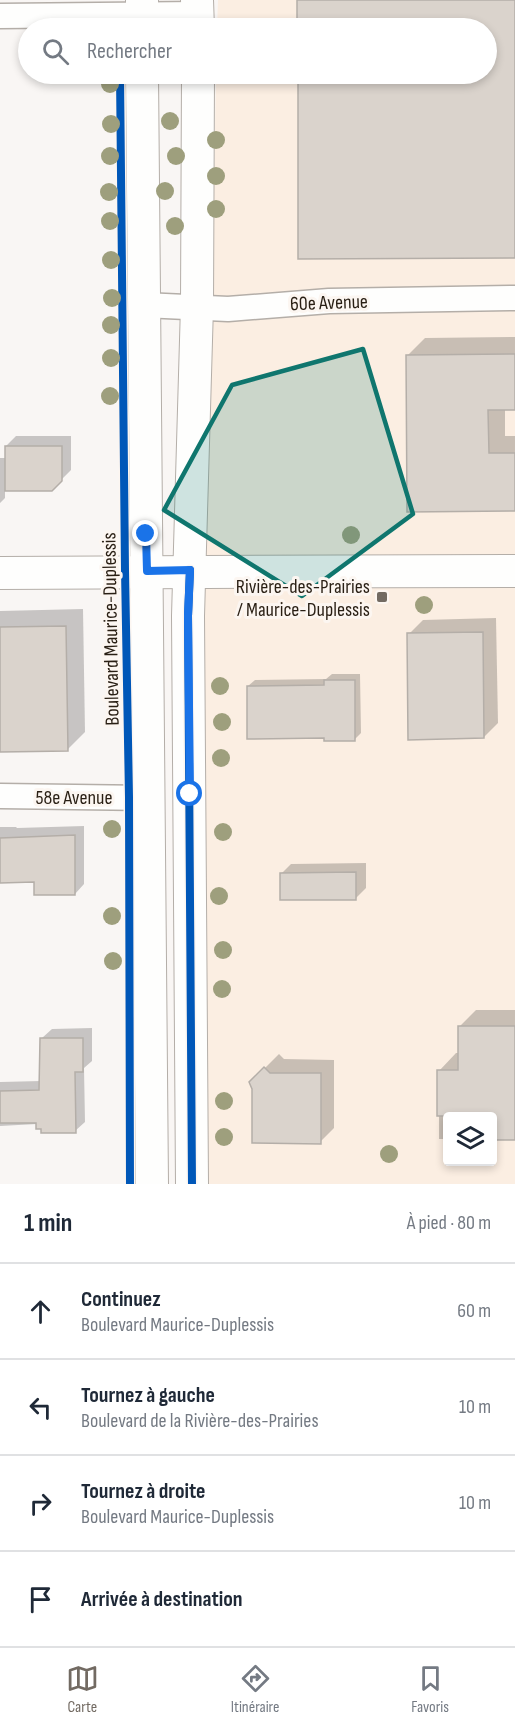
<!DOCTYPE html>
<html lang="fr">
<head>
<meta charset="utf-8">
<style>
  :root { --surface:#fff; --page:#f6f6f7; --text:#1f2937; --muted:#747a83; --line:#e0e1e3; --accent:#726a62 }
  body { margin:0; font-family:"Sofia Sans Condensed",sans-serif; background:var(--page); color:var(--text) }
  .controls { position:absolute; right:18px; bottom:18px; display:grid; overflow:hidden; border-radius:6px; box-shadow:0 3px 9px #0003 }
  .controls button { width:54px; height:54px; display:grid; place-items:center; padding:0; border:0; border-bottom:2px solid var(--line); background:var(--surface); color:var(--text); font:30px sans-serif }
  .stop { position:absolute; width:18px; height:18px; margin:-14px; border:4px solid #1a73e8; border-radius:50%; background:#fff }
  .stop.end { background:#1a73e8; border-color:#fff; box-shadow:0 2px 6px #0008 }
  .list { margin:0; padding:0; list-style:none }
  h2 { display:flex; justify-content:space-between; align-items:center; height:78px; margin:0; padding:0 24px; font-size:26px }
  h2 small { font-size:20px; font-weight:400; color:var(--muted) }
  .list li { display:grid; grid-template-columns:39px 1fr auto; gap:18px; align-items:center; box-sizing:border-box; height:96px; padding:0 24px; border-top:2px solid var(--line) }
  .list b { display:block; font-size:22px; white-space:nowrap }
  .list p { margin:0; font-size:20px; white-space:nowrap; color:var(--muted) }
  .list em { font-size:20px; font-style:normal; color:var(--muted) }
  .icon { flex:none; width:33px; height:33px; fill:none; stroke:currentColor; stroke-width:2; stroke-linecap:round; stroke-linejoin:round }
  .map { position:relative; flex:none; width:515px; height:1184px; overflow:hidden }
  .search { position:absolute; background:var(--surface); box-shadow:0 3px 9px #0003; left:18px; right:18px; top:18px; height:66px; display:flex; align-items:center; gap:15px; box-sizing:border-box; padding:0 21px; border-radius:33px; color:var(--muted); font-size:22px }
  .sheet { height:462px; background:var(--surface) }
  nav { display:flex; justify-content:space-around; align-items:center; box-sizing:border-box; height:84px; border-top:2px solid var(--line); background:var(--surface); font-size:16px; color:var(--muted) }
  nav a { display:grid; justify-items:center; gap:3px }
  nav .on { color:var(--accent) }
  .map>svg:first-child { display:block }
  .built { fill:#fbeee2; fill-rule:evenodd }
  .shadow { fill:#0003 }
  .building { fill:#dad3cc; stroke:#b4aea8; stroke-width:1.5 }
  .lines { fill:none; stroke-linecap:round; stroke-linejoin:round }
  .minor-casing { stroke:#b4aea8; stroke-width:27 }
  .tertiary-casing { stroke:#b4aea8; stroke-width:34 }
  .minor { stroke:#fefefd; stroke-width:24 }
  .tertiary { stroke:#fefefd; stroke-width:32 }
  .cycleway-casing { stroke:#fcf6f1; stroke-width:11 }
  .cycleway { stroke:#0057b8; stroke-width:8 }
  .tree { fill:#9e9f7d }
  .route { stroke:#1a73e8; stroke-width:8 }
  .marked { fill:#0f766e; fill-opacity:0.2; stroke:#0f766e; stroke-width:4.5; stroke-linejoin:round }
  .poi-dot { fill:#726a62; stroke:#fcf6f1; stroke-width:2 }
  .labels { text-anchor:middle; stroke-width:6; stroke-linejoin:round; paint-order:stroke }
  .street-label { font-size:20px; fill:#291f14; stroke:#fcf6f1 }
  .poi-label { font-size:20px; fill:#291f14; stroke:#fcf6f1; text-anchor:end }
</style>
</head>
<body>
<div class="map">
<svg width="515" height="1184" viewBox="0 0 515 1184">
  <rect width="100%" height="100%" fill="#f9f6f4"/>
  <path class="built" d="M218 0H515V1184H192L205 341 213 238 216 74H486V28H217ZM448 1116H492V1162H448Z"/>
  <g class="shadow">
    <path d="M298 0H515V256L300 258 299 74H486V28H344V22Z"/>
    <path d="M515 337V408H505V436H515V510L408 355 425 338Z"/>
    <path d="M16 436H71V470L61 480 5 490V498L0 503V458H6V446Z"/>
    <path d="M83 609 85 732 68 749 0 750V611Z"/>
    <path d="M496 618 498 723 484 737 409 634 423 620Z"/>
    <path d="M332 674H360L361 733 354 740 248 686 255 680 326 679Z"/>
    <path d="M84 826V884L75 894 36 881 0 882V827H16L17 828Z"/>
    <path d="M366 863V888L356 898 281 874 291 864Z"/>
    <path d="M476 1010H515V1139L492 1116H448V1139H439V1071L456 1053H459V1027Z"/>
    <path d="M92 1028V1061L84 1068 85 1122 75 1131 43 1127 37 1124 0 1126V1082L41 1081 42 1038 52 1029Z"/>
    <path d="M279 1054 284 1059 334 1060V1128L320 1142 254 1088 251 1082Z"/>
  </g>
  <g class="building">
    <path d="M297 0H515V258L298 259V74H486V28H342V24L297 25Z"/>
    <path d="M515 354V410H488L489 453H515V511L407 512 406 355Z"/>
    <path d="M5 446H62V481L52 491H5Z"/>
    <path d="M66 626 68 751 0 752V627Z"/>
    <path d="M483 632 484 738 408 740 407 633Z"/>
    <path d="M324 680H355V741H324V738L247 739V686L324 685Z"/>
    <path d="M75 835V895H34V882L0 883V838Z"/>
    <path d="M356 872V900H280V873Z"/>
    <path d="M458 1026H515V1140H492V1116H437V1070H458Z"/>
    <path d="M40 1038H83V1072H75L76 1133H41V1129H36V1123H0V1091L39 1090Z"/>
    <path d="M264 1067 270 1073H321V1144L252 1143V1089L249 1082Z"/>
  </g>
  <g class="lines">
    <g class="minor-casing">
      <g id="minor">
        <path d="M0 16 197 14"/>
        <path d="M144 305 228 309 329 301 515 298"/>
        <path d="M0 796 149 798"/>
      </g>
    </g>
    <g class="tertiary-casing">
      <g id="tertiary">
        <path d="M142 0V28"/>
        <path d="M197 0 198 28"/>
        <path d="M142 74 152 1184"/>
        <path d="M0 573C172 571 343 572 515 571"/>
        <path d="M192 1184 188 616 197 306 198 74"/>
      </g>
    </g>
    <use href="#minor" class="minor"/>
    <use href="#tertiary" class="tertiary"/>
    <g class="cycleway-casing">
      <g id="cycleway">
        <path d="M120 74 125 570 129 797 130 1184"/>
        <path d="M190 570 188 616 192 1184"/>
      </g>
    </g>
    <use href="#cycleway" class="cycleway"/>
  </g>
  <g class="tree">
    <circle cx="110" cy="84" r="9"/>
    <circle cx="170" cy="121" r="9"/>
    <circle cx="111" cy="124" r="9"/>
    <circle cx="216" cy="140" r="9"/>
    <circle cx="110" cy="156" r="9"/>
    <circle cx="176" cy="156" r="9"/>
    <circle cx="216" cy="176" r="9"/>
    <circle cx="165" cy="191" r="9"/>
    <circle cx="109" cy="192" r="9"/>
    <circle cx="216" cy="209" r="9"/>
    <circle cx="110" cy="221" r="9"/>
    <circle cx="175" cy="226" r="9"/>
    <circle cx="111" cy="260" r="9"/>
    <circle cx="112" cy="298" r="9"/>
    <circle cx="111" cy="325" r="9"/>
    <circle cx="111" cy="358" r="9"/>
    <circle cx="110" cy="396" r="9"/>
    <circle cx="351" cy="535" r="9"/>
    <circle cx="424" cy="605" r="9"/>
    <circle cx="220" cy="686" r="9"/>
    <circle cx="222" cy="722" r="9"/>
    <circle cx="221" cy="758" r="9"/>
    <circle cx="112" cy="829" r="9"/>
    <circle cx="223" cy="832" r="9"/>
    <circle cx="219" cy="896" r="9"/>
    <circle cx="112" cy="916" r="9"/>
    <circle cx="223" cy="950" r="9"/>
    <circle cx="113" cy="961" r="9"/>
    <circle cx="222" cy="989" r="9"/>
    <circle cx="224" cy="1101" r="9"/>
    <circle cx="224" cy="1137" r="9"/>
    <circle cx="389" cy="1154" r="9"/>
  </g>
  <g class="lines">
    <path class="route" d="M146 534 147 571 190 570 188 616 190 794"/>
  </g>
  <path class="marked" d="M363 349 413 514 302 596 164 510 232 385Z"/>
  <rect class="poi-dot" x="376" y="591" width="12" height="12" rx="3"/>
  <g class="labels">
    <g class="street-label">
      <text transform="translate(329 302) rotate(-2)" y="7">60e Avenue</text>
      <text transform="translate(110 629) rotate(-91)" y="7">Boulevard Maurice-Duplessis</text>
      <text x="74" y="804">58e Avenue</text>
    </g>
    <g class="poi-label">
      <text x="370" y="593">Rivière-des-Prairies<tspan x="370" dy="23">/ Maurice-Duplessis</tspan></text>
    </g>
  </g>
</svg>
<div class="controls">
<button><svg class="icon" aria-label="layers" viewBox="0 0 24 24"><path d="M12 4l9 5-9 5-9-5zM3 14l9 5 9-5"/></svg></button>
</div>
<div class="stop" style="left:190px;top:794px"></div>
<div class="stop end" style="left:146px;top:534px"></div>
<div class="search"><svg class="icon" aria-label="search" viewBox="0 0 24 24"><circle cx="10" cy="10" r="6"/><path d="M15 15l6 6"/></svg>Rechercher</div>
</div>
<section class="sheet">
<h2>1 min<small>À pied · 80 m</small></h2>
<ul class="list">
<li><svg class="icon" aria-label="ahead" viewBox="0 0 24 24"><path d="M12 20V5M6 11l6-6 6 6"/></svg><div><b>Continuez</b><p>Boulevard Maurice-Duplessis</p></div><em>60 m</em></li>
<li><svg class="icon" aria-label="left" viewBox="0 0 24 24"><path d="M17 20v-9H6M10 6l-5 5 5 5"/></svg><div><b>Tournez à gauche</b><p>Boulevard de la Rivière-des-Prairies</p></div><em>10 m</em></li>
<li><svg class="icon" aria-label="right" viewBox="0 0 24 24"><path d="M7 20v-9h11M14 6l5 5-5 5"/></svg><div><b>Tournez à droite</b><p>Boulevard Maurice-Duplessis</p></div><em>10 m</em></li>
<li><svg class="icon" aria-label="arrive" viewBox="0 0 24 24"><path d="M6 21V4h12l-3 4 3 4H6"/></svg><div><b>Arrivée à destination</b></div></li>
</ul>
</section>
<nav>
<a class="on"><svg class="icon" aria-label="map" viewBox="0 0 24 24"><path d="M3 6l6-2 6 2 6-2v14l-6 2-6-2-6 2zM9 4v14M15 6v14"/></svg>Carte</a>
<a><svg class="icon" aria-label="directions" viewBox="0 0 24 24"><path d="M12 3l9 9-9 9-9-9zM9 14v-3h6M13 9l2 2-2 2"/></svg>Itinéraire</a>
<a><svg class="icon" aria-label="saved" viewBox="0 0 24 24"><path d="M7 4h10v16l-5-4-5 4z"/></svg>Favoris</a>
</nav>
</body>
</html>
